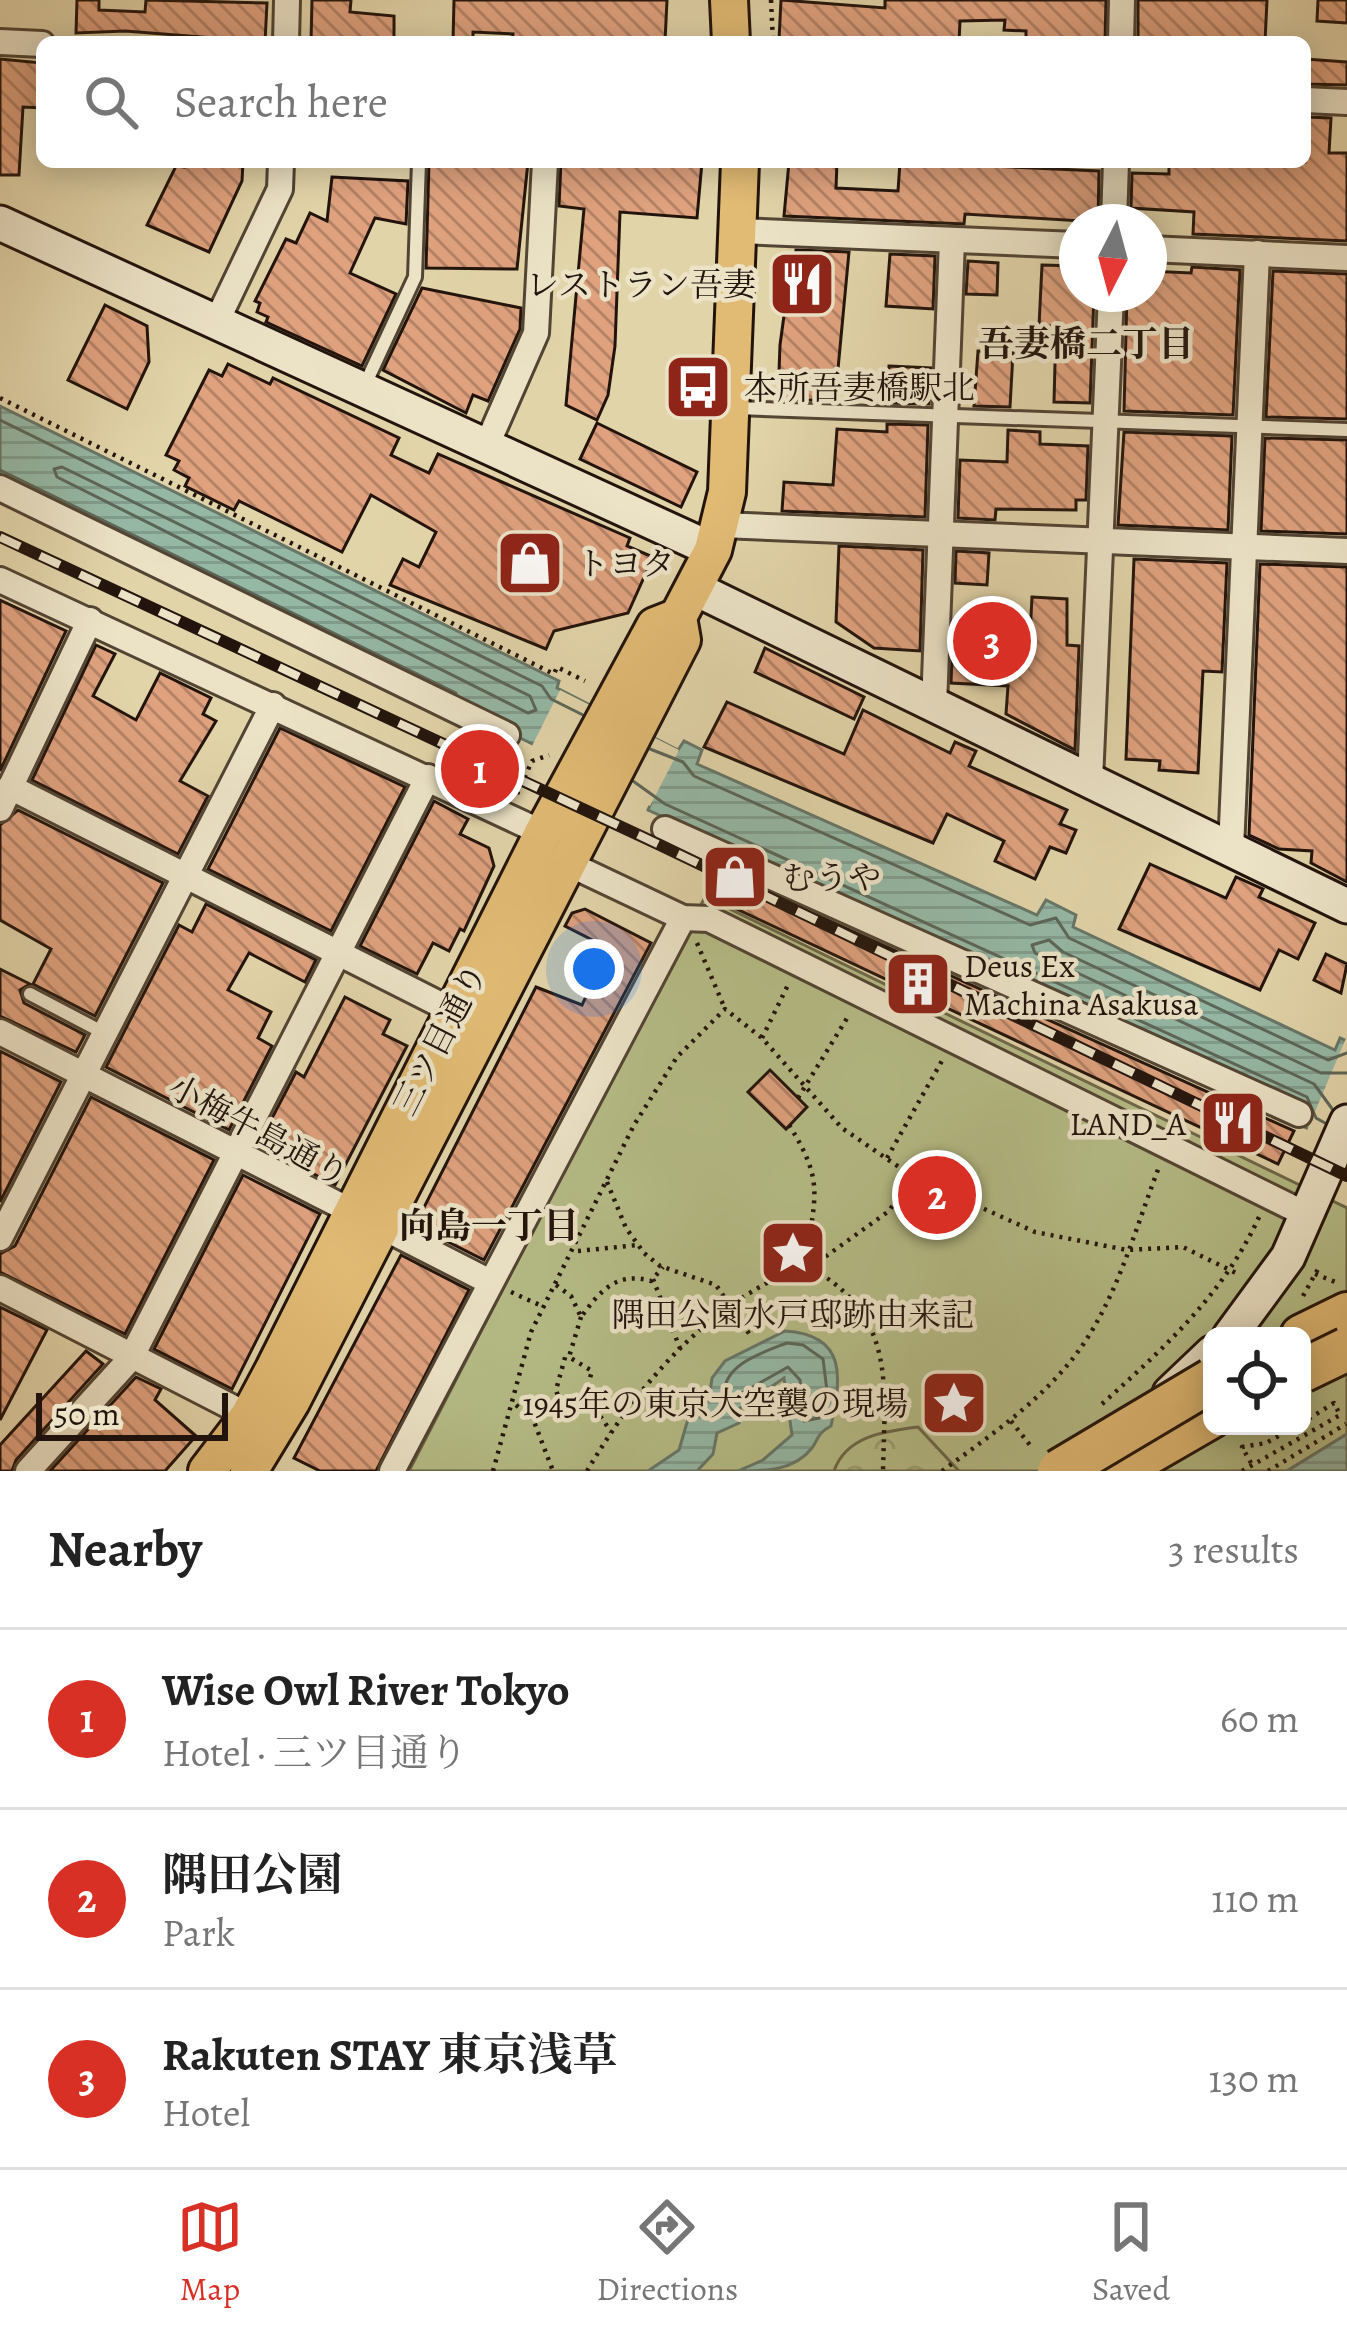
<!DOCTYPE html>
<html lang="en">
<head>
<meta charset="utf-8">
<style>
  :root { --surface:#fff; --page:#f6f6f6; --text:#222; --muted:#767676; --line:#e0e0e0; --accent:#d93025 }
  body { margin:0; font-family:Alegreya,"Noto Serif JP",serif; background:var(--page); color:var(--text) }
  .controls { position:absolute; right:36px; bottom:36px; display:grid; overflow:hidden; border-radius:18px; box-shadow:0 6px 30px #0003 }
  .controls button { width:108px; height:108px; display:grid; place-items:center; padding:0; border:0; border-bottom:3px solid var(--line); background:var(--surface); color:var(--text); font:60px sans-serif }
  .compass { position:absolute; left:1059px; top:204px; width:108px; height:108px; border-radius:50%; background:var(--surface); box-shadow:0 6px 30px #0003; rotate:186deg }
  .scale { position:absolute; left:36px; bottom:30px; width:192px; box-sizing:border-box; padding-left:12px; border:6px solid #22140c; border-top:0; font-size:33px; line-height:42px; white-space:nowrap; color:#22140c; -webkit-text-stroke:9px #ece3c7; paint-order:stroke }
  .you { position:absolute; left:594px; top:969px; width:42px; height:42px; margin:-30px; border:9px solid #fff; border-radius:50%; background:#1a73e8; box-shadow:0 0 0 18px #1a73e833 }
  .badge { display:grid; place-items:center; width:78px; height:78px; border-radius:50%; background:var(--accent); color:#fff; font-size:39px; font-weight:700 }
  .pin { position:absolute; translate:-50% -50%; border:6px solid #fff; box-shadow:0 3px 12px #0006 }
  .list { margin:0; padding:0; list-style:none }
  h2 { display:flex; justify-content:space-between; align-items:center; height:156px; margin:0; padding:0 48px; font-size:51px }
  h2 small { font-size:39px; font-weight:400; color:var(--muted) }
  .list li { display:grid; grid-template-columns:78px 1fr auto; gap:36px; align-items:center; box-sizing:border-box; height:180px; padding:0 48px; border-top:3px solid var(--line) }
  .list b { display:block; font-size:45px; white-space:nowrap }
  .list p { margin:0; font-size:39px; white-space:nowrap; color:var(--muted) }
  .list em { font-size:39px; font-style:normal; color:var(--muted) }
  .icon { flex:none; width:66px; height:66px; fill:none; stroke:currentColor; stroke-width:2; stroke-linecap:round; stroke-linejoin:round }
  .map { position:relative; flex:none; width:1347px; height:1471px; overflow:hidden }
  .search { position:absolute; background:var(--surface); box-shadow:0 6px 30px #0003; left:36px; right:36px; top:36px; height:132px; display:flex; align-items:center; gap:30px; box-sizing:border-box; padding:0 42px; border-radius:18px; color:var(--muted); font-size:45px }
  .sheet { height:696px; background:var(--surface) }
  nav { display:flex; justify-content:space-around; align-items:center; box-sizing:border-box; height:168px; border-top:3px solid var(--line); background:var(--surface); font-size:33px; color:var(--muted) }
  nav a { display:grid; justify-items:center; gap:6px }
  nav .on { color:var(--accent) }
  .map>svg:first-child { display:block }
  .green { fill:#b5bc86; stroke:#6c6849; stroke-width:3; fill-rule:evenodd }
  .forest { fill:url(#forest-crowns); stroke:#6c6849; stroke-width:3 }
  .water { fill:url(#water-rules); stroke:#677668; stroke-width:3 }
  .pier { fill:#e2d4a9 }
  .lines { fill:none; stroke-linecap:round; stroke-linejoin:round }
  .shore { stroke:#5c6658; stroke-width:3 }
  .building { fill:url(#building-back-hatch); stroke:#22140c; stroke-width:3 }
  .lane-casing { stroke:#524433; stroke-width:18 }
  .street-casing { stroke:#524433; stroke-width:30 }
  .secondary-casing { stroke:#22140c; stroke-width:39 }
  .primary-casing { stroke:#22140c; stroke-width:42 }
  .highway-casing { stroke:#22140c; stroke-width:48 }
  .path { stroke:#22140c; stroke-width:4.5; stroke-dasharray:3 6; stroke-linecap:butt }
  .lane { stroke:#ece3c7; stroke-width:12 }
  .street { stroke:#ece3c7; stroke-width:24 }
  .secondary { stroke:#ece3c7; stroke-width:33 }
  .primary { stroke:#e1ba74; stroke-width:36 }
  .highway { stroke:#e1ba74; stroke-width:42 }
  .rail-casing { stroke:#22140c; stroke-width:12 }
  .rail { stroke:#ece3c7; stroke-width:8; stroke-dasharray:22; stroke-linecap:butt }
  .highway-bridge-casing { stroke:#22140c; stroke-width:48; stroke-linecap:butt }
  .highway-bridge { stroke:#e1ba74; stroke-width:42 }
  .labels { text-anchor:middle; stroke-width:9; stroke-linejoin:round; paint-order:stroke }
  .poi-label { font-size:33px; fill:#22140c; stroke:#ece3c7; text-anchor:start }
  .street-label { font-size:33px; fill:#22140c; stroke:#ece3c7 }
  .neighbourhood-label { font-size:36px; font-weight:bold; fill:#22140c; stroke:#ece3c7 }
</style>
</head>
<body>
<div class="map">
<svg width="1347" height="1471" viewBox="0 0 1347 1471">
  <defs>
    <pattern id="forest-crowns" width="20" height="18" patternUnits="userSpaceOnUse" patternTransform="scale(3)"><rect width="20" height="18" fill="#b5bc86"/><path d="M2 6a3 3 0 1 1 6 0M12 15a3 3 0 1 1 6 0" fill="none" stroke="#9ba172"/></pattern>
    <pattern id="water-rules" width="6" height="5" patternUnits="userSpaceOnUse" patternTransform="scale(3)"><rect width="6" height="5" fill="#95b8a5"/><path d="M0 2.5h6" fill="none" stroke="#809d8d"/></pattern>
    <pattern id="building-back-hatch" width="6" height="6" patternUnits="userSpaceOnUse" patternTransform="scale(3)"><rect width="6" height="6" fill="#dfa17e"/><path d="M-1 5l2 2M0 0l6 6M5-1l2 2" fill="none" stroke="#b48266"/></pattern>
  </defs>
  <rect width="100%" height="100%" fill="#e2d4a9"/>
  <filter id="stains"><feTurbulence type="fractalNoise" baseFrequency=".00167" numOctaves="4"/><feColorMatrix values="0 0 0 0 .2 0 0 0 0 .09 0 0 0 0 .02 0 0 0 .5 -.17"/></filter>
  <radialGradient id="worn" r=".72"><stop offset=".6" stop-color="#630" stop-opacity="0"/><stop offset="1" stop-color="#630" stop-opacity=".3"/></radialGradient>
  <path class="green" d="M705 897 1347 1208V1434L1287 1471H409ZM1212 1336H1302V1426H1212Z"/>
  <path class="forest" d="M918 1427 959 1471H834C846 1436 885 1431 918 1427Z"/>
  <g class="water">
    <path d="M0 406 559 681 557 688 678 750 684 741 702 750 697 764 1037 915 1046 900 1076 915 1073 927 1335 1050 1340 1038 1347 1041V1147L1298 1124 1303 1108 648 810 651 803 0 479Z"/>
    <path d="M785 1331C848 1335 841 1378 831 1426 819 1432 819 1437 812 1448 794 1471 765 1471 738 1471L763 1460 792 1435 784 1378 740 1408 739 1423 717 1433 713 1454 697 1471H648L679 1450 688 1419 709 1400 712 1378 725 1361Z"/>
    <path d="M1347 1434V1471H1287Z"/>
  </g>
  <g class="pier">
    <path d="M560 690 679 750 650 806 532 746Z"/>
    <path d="M1346 1038 1347 1039V1152L1306 1133Z"/>
  </g>
  <g class="lines">
    <g class="shore">
      <path d="M0 420 542 686 551 699 583 715"/>
      <path d="M62 467 530 696 536 710 528 713 57 477 54 469Z"/>
      <path d="M0 470 456 693"/>
      <path d="M650 749 683 762 694 776 1030 925 1056 918 1069 938 1328 1060 1347 1053"/>
      <path d="M633 781 665 804 1307 1097 1316 1118 1325 1123"/>
      <path d="M1333 1110 1314 1084 1035 953 1032 945 1049 940 1063 952 1321 1073H1347"/>
      <path d="M787 1343 803 1345 823 1359 827 1391 819 1418 804 1421 800 1380 788 1367 731 1399 724 1398C721 1365 761 1353 787 1343Z"/>
    </g>
  </g>
  <g class="building">
    <path d="M77 0H99V10L145 12 146 0 267 3 265 42 125 31 76 33Z"/>
    <path d="M312 0H351L350 12 394 16V42H311Z"/>
    <path d="M454 0H667L665 42H512L513 34 473 32V42H453Z"/>
    <path d="M781 0 885 8V0H1106L1105 42H1026V31L1004 30 1005 20 960 21 959 42 779 40Z"/>
    <path d="M1138 0H1267L1265 42H1138Z"/>
    <path d="M1318 0H1347V23L1317 21Z"/>
    <path d="M0 59 42 63V108L23 107 19 175H0Z"/>
    <path d="M1305 59 1347 62V85L1305 84Z"/>
    <path d="M1305 117 1331 118 1329 153H1347V241L1193 234 1194 212 1131 208 1132 173 1169 174V162H1305Z"/>
    <path d="M184 162H243L242 181 209 252 147 225 176 166 184 167Z"/>
    <path d="M429 162H528L517 269 426 268Z"/>
    <path d="M561 162H702L697 218 620 212 615 346 608 395 597 420 566 405 584 209 559 206Z"/>
    <path d="M789 162H837L836 188 898 191 900 162 1099 171 1098 222 965 214 964 224 784 216Z"/>
    <path d="M332 177 408 181 406 224 375 218 350 273 396 294 362 366 266 322 268 317 257 312 260 303 255 301 286 239 296 243 310 213 327 221Z"/>
    <path d="M796 250 849 252 835 401 778 399 780 345 786 301 793 302Z"/>
    <path d="M890 254 935 256 933 309 886 306Z"/>
    <path d="M968 261 998 263 997 295 966 294Z"/>
    <path d="M1042 265 1077 266V294H1094L1090 403 1054 402 1056 326H1039Z"/>
    <path d="M1192 267 1240 270 1233 415 1124 411 1127 294H1149V271L1191 273Z"/>
    <path d="M1273 271 1347 274V419L1266 417Z"/>
    <path d="M422 288 521 308 520 329 488 401 473 395 466 413 383 370Z"/>
    <path d="M105 305 147 326 149 362 127 409 68 380Z"/>
    <path d="M978 351 1013 353 1010 407 974 406Z"/>
    <path d="M228 364 270 384 273 378 399 438 391 455 429 473 438 454 630 538 627 546 653 557 628 613 554 631 546 649 390 585 403 559 419 567 436 532 371 495 342 552 239 501 234 510 185 486 189 478 174 470 179 461 166 455 209 370 222 376Z"/>
    <path d="M889 366 931 368 929 404 888 403Z"/>
    <path d="M597 423 697 472 681 507 580 459Z"/>
    <path d="M887 424 928 425 925 517 782 511 784 482 833 485 837 429 887 432Z"/>
    <path d="M1008 430 1040 432V444L1088 446 1086 500H1076V510L996 509 995 520 958 518 960 460 1007 462Z"/>
    <path d="M1124 432 1232 436 1228 530 1118 525Z"/>
    <path d="M1265 438 1347 440V534L1261 531Z"/>
    <path d="M839 546 923 550 920 651 874 648 836 622Z"/>
    <path d="M956 551 989 553 987 585 955 583Z"/>
    <path d="M1134 559 1227 563 1222 672 1203 671 1198 773 1159 770 1160 761 1126 759Z"/>
    <path d="M1260 564 1347 567V882L1311 863 1312 851 1279 849 1249 835Z"/>
    <path d="M1032 597 1067 599V645L1079 646 1075 750 1006 714 1008 686 951 683 953 631 1030 635Z"/>
    <path d="M0 600 66 631 0 771Z"/>
    <path d="M96 645 115 654 93 696 136 720 160 673 211 698 203 714 216 721 180 781 208 796 178 854 32 780Z"/>
    <path d="M765 648 864 697 854 719 755 672Z"/>
    <path d="M727 702 844 754 863 710 950 753 955 742 976 751 969 766 1067 810 1060 824 1076 830 1066 853 1050 847 1035 879 995 861 1004 841 947 814 933 843 704 747Z"/>
    <path d="M280 728 405 787 331 931 208 869Z"/>
    <path d="M434 801 468 819 460 834 489 848 494 866 464 931 460 929 449 951 433 943 417 974 360 946Z"/>
    <path d="M18 810 163 883 95 1016 33 984 51 949 0 920V825Z"/>
    <path d="M1150 864 1226 898 1236 877 1263 889 1259 897 1315 923 1298 959 1279 950 1260 990 1119 929Z"/>
    <path d="M717 870 1294 1131 1278 1164 705 894Z"/>
    <path d="M206 904 316 960 305 982 249 953 228 990 271 1012 258 1038 272 1046 229 1130 106 1067 179 925 192 932Z"/>
    <path d="M585 909 651 943 484 1260 415 1225 536 987 582 1005 608 948 565 926 572 913Z"/>
    <path d="M1326 954 1347 964 1341 993 1314 980Z"/>
    <path d="M0 969 30 984 20 990 24 1003 85 1035 76 1052 0 1016Z"/>
    <path d="M345 997 390 1020 383 1034 407 1046 335 1185 258 1145 296 1072 304 1077Z"/>
    <path d="M0 1051 61 1082 0 1202Z"/>
    <path d="M770 1070 807 1107 786 1129 748 1092Z"/>
    <path d="M91 1097 214 1160 125 1334 0 1272V1254L15 1246Z"/>
    <path d="M243 1175 320 1214 232 1389 154 1349Z"/>
    <path d="M401 1255 469 1290 376 1471H320L294 1458Z"/>
    <path d="M0 1307 47 1330 0 1420Z"/>
    <path d="M86 1351 103 1364 16 1460 12 1471H0V1445Z"/>
    <path d="M136 1377 161 1389 155 1400 196 1436 165 1471H50Z"/>
  </g>
  <g class="lines">
    <g class="lane-casing">
      <g id="lane">
        <path d="M363 389 415 277 419 162"/>
        <path d="M737 408 1347 430"/>
        <path d="M30 994 106 1034"/>
      </g>
    </g>
    <g class="street-casing">
      <g id="street">
        <path d="M0 42 42 44"/>
        <path d="M286 42 287 0"/>
        <path d="M1121 42 1122 0"/>
        <path d="M1305 100 1347 102"/>
        <path d="M1114 222 1116 162"/>
        <path d="M740 231 1077 245"/>
        <path d="M1149 249 1347 258"/>
        <path d="M215 325 280 189 281 162"/>
        <path d="M486 447 536 333 545 162"/>
        <path d="M0 488 507 735"/>
        <path d="M722 525 1347 551"/>
        <path d="M0 580 543 833"/>
        <path d="M934 705 952 240"/>
        <path d="M1090 781 1111 294"/>
        <path d="M10 787 453 1011"/>
        <path d="M0 809 90 620"/>
        <path d="M665 829 1299 1114"/>
        <path d="M1231 849 1257 253"/>
        <path d="M569 864 683 918 709 919 1307 1215"/>
        <path d="M0 1032 490 1282"/>
        <path d="M0 1238 273 705"/>
        <path d="M0 1288 249 1416"/>
        <path d="M28 1471 131 1358 428 777"/>
        <path d="M392 1471 683 918"/>
      </g>
    </g>
    <g class="secondary-casing">
      <g id="secondary">
        <path d="M0 223 713 550"/>
        <path d="M694 588 1347 906"/>
        <path d="M1230 1336 1288 1257 1347 1122"/>
        <path d="M1170 1393 1212 1353"/>
      </g>
    </g>
    <g class="primary-casing">
      <g id="primary">
        <path d="M729 0 731 42"/>
        <path d="M207 1471 249 1416 274 1369 543 833 655 626 678 617"/>
        <path d="M249 1471 291 1402 682 640 678 617 713 550 727 492 740 162"/>
      </g>
    </g>
    <g class="highway-casing">
      <g id="highway">
        <path d="M1302 1336 1347 1314"/>
        <path d="M1117 1471 1212 1416"/>
      </g>
    </g>
    <g class="path">
      <path d="M771 0 773 42"/>
      <path d="M0 398 554 674 557 667 585 681"/>
      <path d="M517 794 532 761 549 755"/>
      <path d="M697 943 725 1009"/>
      <path d="M762 1038 788 985"/>
      <path d="M798 1098 849 1015"/>
      <path d="M789 1125C827 1185 813 1197 806 1265 896 1314 885 1381 883 1471"/>
      <path d="M887 1158 943 1059"/>
      <path d="M607 1182 626 1228 644 1253 660 1266 716 1285 750 1335"/>
      <path d="M578 1251 638 1245"/>
      <path d="M811 1267 889 1211 912 1176"/>
      <path d="M1315 1274 1338 1283"/>
      <path d="M653 1279 681 1351"/>
      <path d="M556 1285 571 1296 581 1317C600 1291 617 1271 651 1281L663 1267"/>
      <path d="M511 1292 544 1307"/>
      <path d="M1303 1296 1318 1269"/>
      <path d="M581 1317 569 1357 592 1371C583 1398 597 1410 611 1432"/>
      <path d="M1102 1404C1163 1349 1224 1294 1259 1217"/>
      <path d="M516 1405 533 1419 553 1471"/>
      <path d="M562 1408 591 1404"/>
      <path d="M533 1419 562 1408 556 1390 566 1354"/>
      <path d="M1011 1421 1033 1449"/>
      <path d="M1248 1426 1261 1433 1275 1426"/>
      <path d="M1251 1463 1242 1447 1266 1443 1297 1426"/>
      <path d="M493 1471 531 1332 634 1125 677 1057 725 1009 762 1038 842 1128 912 1176 1035 1232 1127 1250 1183 1247 1240 1275"/>
      <path d="M587 1471C639 1383 709 1302 806 1265"/>
      <path d="M942 1471C987 1438 1034 1406 1070 1362 1115 1307 1134 1232 1159 1167"/>
      <path d="M1242 1471 1340 1415 1334 1403 1302 1423"/>
      <path d="M1268 1471 1346 1424"/>
    </g>
    <use href="#lane" class="lane"/>
    <use href="#street" class="street"/>
    <use href="#secondary" class="secondary"/>
    <use href="#primary" class="primary"/>
    <use href="#highway" class="highway"/>
    <g class="rail-casing">
      <path id="rail" d="M0 537 660 845 1347 1176"/>
    </g>
    <use href="#rail" class="rail"/>
    <g class="highway-bridge-casing">
      <g id="highway-bridge">
        <path d="M1302 1371 1347 1349"/>
        <path d="M1059 1471 1212 1380"/>
      </g>
    </g>
    <use href="#highway-bridge" class="highway-bridge"/>
  </g>
  <defs>
    <g id="restaurant-square" transform="scale(3.45)"><rect x="-9" y="-9" width="18" height="18" rx="4" fill="#8f2418" stroke="#ece3c7"/><path d="M-5-6h1v4h1v-4h1v4h1v-4h1v5L-1.5 .5V6h-2V.5L-5-1ZM5-6V6H3V1.5H1.5Q1.5-4 5-6Z" fill="#fff"/></g>
    <g id="bus-square" transform="scale(3.45)"><rect x="-9" y="-9" width="18" height="18" rx="4" fill="#8f2418" stroke="#ece3c7"/><path d="M-5-6H5V4H4V6H2V4H-2V6H-4V4H-5ZM-3.5-4V0h7V-4ZM-3.5 1.2v1.5H-2V1.2ZM2 1.2v1.5H3.5V1.2Z" fill="#fff"/></g>
    <g id="shop-square" transform="scale(3.45)"><rect x="-9" y="-9" width="18" height="18" rx="4" fill="#8f2418" stroke="#ece3c7"/><path d="M-5-2.5h2.3a2.7 3.5 0 0 1 5.4 0H5L5.5 6h-11ZM-1.5-2.5h3a1.5 2.3 0 0 0-3 0Z" fill="#fff"/></g>
    <g id="building-square" transform="scale(3.45)"><rect x="-9" y="-9" width="18" height="18" rx="4" fill="#8f2418" stroke="#ece3c7"/><path d="M-4-6H4V6H1V3H-1V6H-4ZM-2.5-4.3h1.7v1.8h-1.7ZM.8-4.3h1.7v1.8H.8ZM-2.5-1h1.7V.8h-1.7ZM.8-1h1.7V.8H.8Z" fill="#fff"/></g>
    <g id="sight-square" transform="scale(3.45)"><rect x="-9" y="-9" width="18" height="18" rx="4" fill="#8f2418" stroke="#ece3c7"/><path d="M0-6L1.8-2.2L6-1.7L2.9 1.2L3.7 5.4L0 3.3L-3.7 5.4L-2.9 1.2L-6-1.7L-1.8-2.2Z" fill="#fff"/></g>
  </defs>
  <g fill-rule="evenodd">
    <use href="#restaurant-square" x="802" y="284"/>
    <use href="#bus-square" x="698" y="387"/>
    <use href="#shop-square" x="530" y="563"/>
    <use href="#shop-square" x="735" y="877"/>
    <use href="#building-square" x="918" y="984"/>
    <use href="#restaurant-square" x="1233" y="1123"/>
    <use href="#sight-square" x="793" y="1253"/>
    <use href="#sight-square" x="954" y="1403"/>
  </g>
  <g class="labels">
    <g class="poi-label">
      <text x="756" y="296" text-anchor="end">レストラン吾妻</text>
      <text x="744" y="399">本所吾妻橋駅北</text>
      <text x="576" y="575">トヨタ</text>
      <text x="782" y="889">むうや</text>
      <text x="964" y="977">Deus Ex<tspan x="964" dy="38">Machina Asakusa</tspan></text>
      <text x="1186" y="1135" text-anchor="end">LAND_A</text>
      <text x="793" y="1326" text-anchor="middle">隅田公園水戸邸跡由来記</text>
      <text x="908" y="1415" text-anchor="end">1945年の東京大空襲の現場</text>
    </g>
    <g class="street-label">
      <text transform="translate(439 1039) rotate(-63)" y="12">三ツ目通り</text>
      <text transform="translate(259 1130) rotate(28)" y="12">小梅牛島通り</text>
    </g>
    <g class="neighbourhood-label">
      <text x="1086" y="356">吾妻橋二丁目</text>
      <text x="489" y="1238">向島一丁目</text>
    </g>
  </g>
  <rect width="100%" height="100%" filter="url(#stains)"/>
  <rect width="100%" height="100%" fill="url(#worn)"/>
</svg>
<div class="controls">
<button><svg class="icon" aria-label="locate" viewBox="0 0 24 24"><circle cx="12" cy="12" r="6"/><path d="M12 2v4M12 18v4M2 12h4M18 12h4"/></svg></button>
</div>
<svg class="compass" viewBox="-18 -18 36 36"><path d="M0-13l5 13h-10z" fill="#e53935"/><path d="M0 13l5-13h-10z" fill="#767676"/></svg>
<div class="scale">50 m</div>
<div class="you"></div>
<div class="pin badge" style="left:480px;top:769px">1</div>
<div class="pin badge" style="left:937px;top:1195px">2</div>
<div class="pin badge" style="left:992px;top:641px">3</div>
<div class="search"><svg class="icon" aria-label="search" viewBox="0 0 24 24"><circle cx="10" cy="10" r="6"/><path d="M15 15l6 6"/></svg>Search here</div>
</div>
<section class="sheet">
<h2>Nearby<small>3 results</small></h2>
<ul class="list">
<li><span class="badge">1</span><div><b>Wise Owl River Tokyo</b><p>Hotel · 三ツ目通り</p></div><em>60 m</em></li>
<li><span class="badge">2</span><div><b>隅田公園</b><p>Park</p></div><em>110 m</em></li>
<li><span class="badge">3</span><div><b>Rakuten STAY 東京浅草</b><p>Hotel</p></div><em>130 m</em></li>
</ul>
</section>
<nav>
<a class="on"><svg class="icon" aria-label="map" viewBox="0 0 24 24"><path d="M3 6l6-2 6 2 6-2v14l-6 2-6-2-6 2zM9 4v14M15 6v14"/></svg>Map</a>
<a><svg class="icon" aria-label="directions" viewBox="0 0 24 24"><path d="M12 3l9 9-9 9-9-9zM9 14v-3h6M13 9l2 2-2 2"/></svg>Directions</a>
<a><svg class="icon" aria-label="saved" viewBox="0 0 24 24"><path d="M7 4h10v16l-5-4-5 4z"/></svg>Saved</a>
</nav>
</body>
</html>
